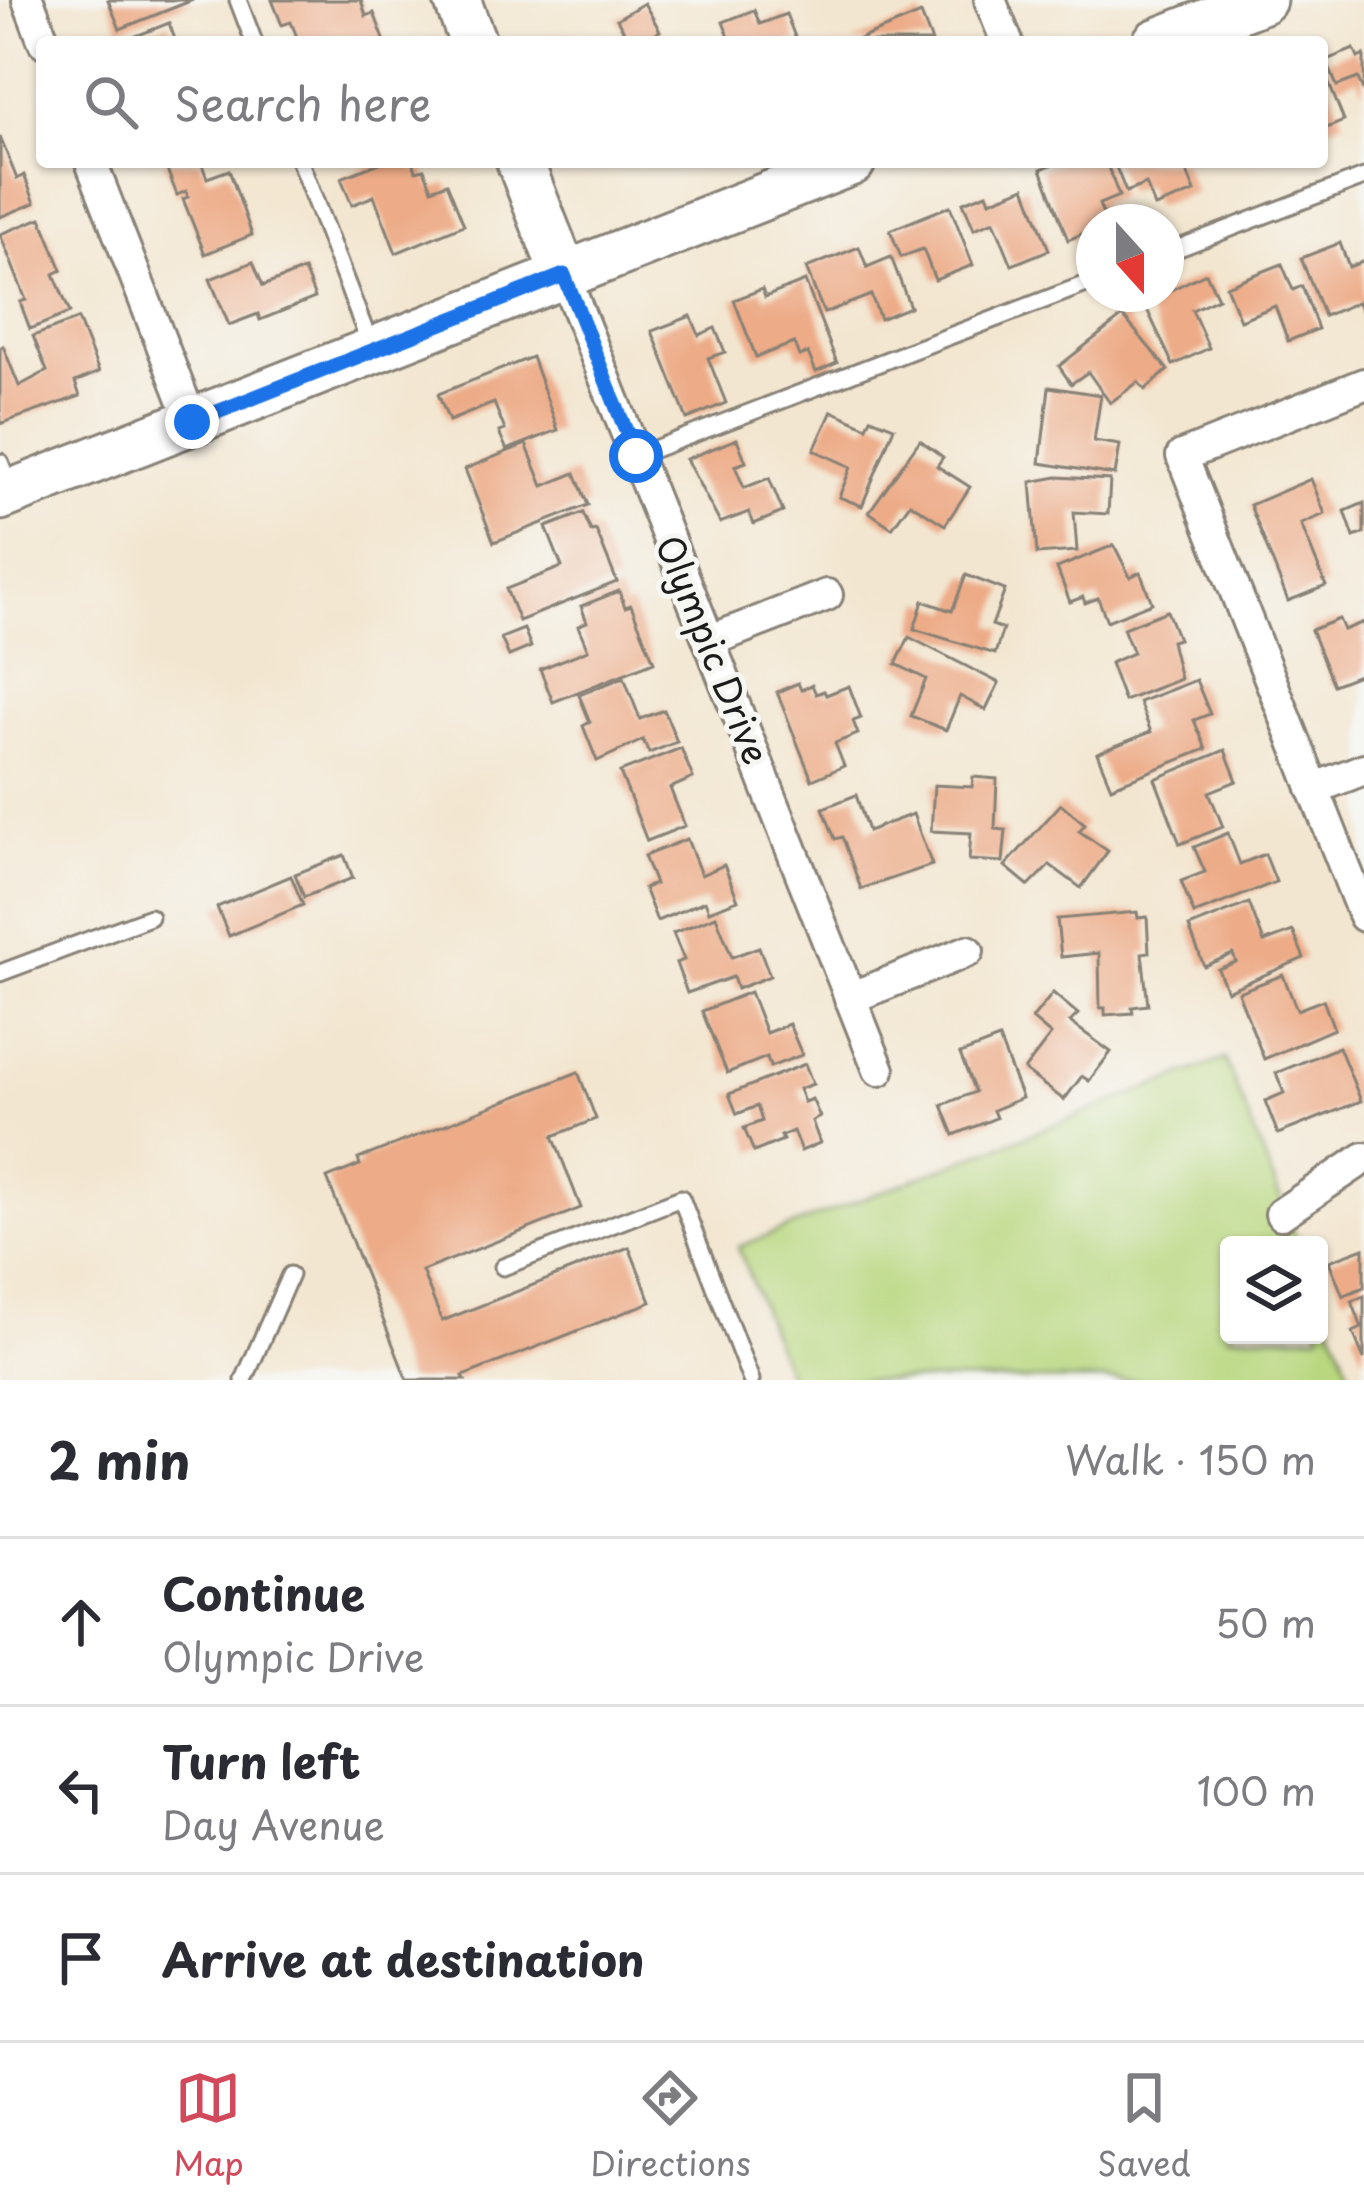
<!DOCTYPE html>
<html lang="en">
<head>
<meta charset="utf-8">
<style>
  :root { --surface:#fff; --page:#f2f2f3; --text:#2b2b33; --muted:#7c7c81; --line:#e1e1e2; --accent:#d1495b }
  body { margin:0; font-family:"Playpen Sans",sans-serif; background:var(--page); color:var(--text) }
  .controls { position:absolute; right:36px; bottom:36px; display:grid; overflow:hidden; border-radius:12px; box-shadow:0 3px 9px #0004 }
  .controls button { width:108px; height:108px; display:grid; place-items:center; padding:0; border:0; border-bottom:3px solid var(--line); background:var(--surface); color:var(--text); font:60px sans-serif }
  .compass { position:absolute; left:1076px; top:204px; width:108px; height:108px; border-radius:50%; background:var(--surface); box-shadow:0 3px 9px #0004; rotate:159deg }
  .stop { position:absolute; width:36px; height:36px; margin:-27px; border:9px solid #1a73e8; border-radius:50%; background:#fff }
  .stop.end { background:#1a73e8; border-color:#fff; box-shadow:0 3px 12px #0008 }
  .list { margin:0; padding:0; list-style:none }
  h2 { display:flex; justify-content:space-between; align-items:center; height:156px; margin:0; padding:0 48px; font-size:51px }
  h2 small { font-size:39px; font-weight:400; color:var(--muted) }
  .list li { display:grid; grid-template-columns:78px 1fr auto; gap:36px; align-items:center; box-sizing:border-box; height:168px; padding:0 48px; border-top:3px solid var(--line) }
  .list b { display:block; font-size:45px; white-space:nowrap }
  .list p { margin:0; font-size:39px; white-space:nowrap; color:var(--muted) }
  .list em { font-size:39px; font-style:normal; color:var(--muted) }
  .icon { flex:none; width:66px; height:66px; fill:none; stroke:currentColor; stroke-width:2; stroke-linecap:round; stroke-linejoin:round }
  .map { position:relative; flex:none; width:1364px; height:1380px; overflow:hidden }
  .search { position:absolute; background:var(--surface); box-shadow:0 3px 9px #0004; left:36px; right:36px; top:36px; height:132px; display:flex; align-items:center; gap:30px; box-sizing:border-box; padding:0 42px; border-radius:12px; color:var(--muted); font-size:45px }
  .sheet { height:660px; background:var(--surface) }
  nav { display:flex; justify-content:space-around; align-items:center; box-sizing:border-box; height:168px; border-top:3px solid var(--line); background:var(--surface); font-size:33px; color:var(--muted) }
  nav a { display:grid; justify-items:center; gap:6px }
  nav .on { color:var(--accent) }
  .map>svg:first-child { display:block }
  .green { fill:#b8d77e; stroke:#6a7a4d; stroke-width:3 }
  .building { fill:#edab87 }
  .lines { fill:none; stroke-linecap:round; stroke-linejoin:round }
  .lane-casing { stroke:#888176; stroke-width:21 }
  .street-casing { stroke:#888176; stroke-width:36 }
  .secondary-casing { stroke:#888176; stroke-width:51 }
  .lane { stroke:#fff; stroke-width:15 }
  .street { stroke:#fff; stroke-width:30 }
  .secondary { stroke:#fff; stroke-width:45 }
  .route { stroke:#1a73e8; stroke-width:15 }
  .labels { text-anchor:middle; stroke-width:10; stroke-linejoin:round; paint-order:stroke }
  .street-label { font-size:36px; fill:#1c1c1c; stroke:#f6f6f2 }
</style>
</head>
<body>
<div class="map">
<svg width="1364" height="1380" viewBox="0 0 1364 1380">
  <rect width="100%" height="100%" fill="#f6f6f2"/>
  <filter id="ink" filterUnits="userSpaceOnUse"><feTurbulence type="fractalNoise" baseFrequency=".00833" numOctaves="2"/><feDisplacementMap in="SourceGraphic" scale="24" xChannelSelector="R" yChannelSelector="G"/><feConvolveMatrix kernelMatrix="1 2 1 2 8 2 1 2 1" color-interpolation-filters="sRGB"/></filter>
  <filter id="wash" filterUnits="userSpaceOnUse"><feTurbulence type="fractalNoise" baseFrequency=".004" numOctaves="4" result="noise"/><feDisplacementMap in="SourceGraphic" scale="48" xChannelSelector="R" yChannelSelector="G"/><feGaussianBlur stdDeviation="2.7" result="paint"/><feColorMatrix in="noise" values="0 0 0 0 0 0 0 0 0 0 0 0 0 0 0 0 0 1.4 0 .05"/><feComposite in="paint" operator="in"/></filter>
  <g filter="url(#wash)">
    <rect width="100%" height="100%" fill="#f3e6d0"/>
    <path class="green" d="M1225 1059 1299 1245H1229V1335H1319V1294L1353 1380H790L738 1247Z"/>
    <g id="blocks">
      <g class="building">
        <path d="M108 0H193L120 29Z"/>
        <path d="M272 0H361L366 16 374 13 385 42H299L291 22 282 25Z"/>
        <path d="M644 3 660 31 641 42H630L617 19Z"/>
        <path d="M754 10 760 24 786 14 797 42H731L723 22Z"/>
        <path d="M921 14 932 42H852Z"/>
        <path d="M169 23 176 42H121Z"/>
        <path d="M1354 49 1358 58 1364 55V93L1358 78 1337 86 1326 60Z"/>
        <path d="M1322 66 1344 121 1322 130Z"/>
        <path d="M0 137 17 179 24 175 35 203 0 217Z"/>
        <path d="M164 162H201L207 178 229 170 252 235 205 254 183 199 188 197 186 191 177 195Z"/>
        <path d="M382 162H413L416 171 424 169 432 189 447 183 464 225 396 253 374 196 352 205 341 178Z"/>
        <path d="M1058 162H1106L1119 196 1099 204 1106 222H1094V229L1068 240 1041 169Z"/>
        <path d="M1114 162H1183L1195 192 1155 207 1146 184 1126 192Z"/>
        <path d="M1025 187 1049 250 1012 265 994 221 974 229 963 202 987 193 990 201Z"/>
        <path d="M950 206 973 265 935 280 923 249 901 257 890 230Z"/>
        <path d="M41 218 62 270 54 274 70 313 30 329 20 302 26 300 0 234Z"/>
        <path d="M1340 243 1349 267 1364 261V317L1358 302 1324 316 1301 258Z"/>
        <path d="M859 247 867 267 891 257 910 307 880 319 871 295 824 313 806 268Z"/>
        <path d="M253 262 263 286 304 270 315 298 260 320 258 314 229 325 210 279Z"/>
        <path d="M1282 264 1293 290 1302 286 1318 329 1288 341 1275 306 1240 320 1226 286Z"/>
        <path d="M1206 273 1218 298 1192 310 1209 348 1173 365 1144 303Z"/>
        <path d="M805 281 837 363 816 372 808 353 799 356 794 343 756 357 734 300 762 289 765 297Z"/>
        <path d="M691 316 699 335 715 328 725 352 708 358 726 403 687 419 652 331Z"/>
        <path d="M1123 316 1168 370 1145 390 1138 382 1110 403 1088 372 1071 384 1059 366Z"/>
        <path d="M78 319 99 372 75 382 80 396 0 424V348L3 346 19 386 47 371 33 336Z"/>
        <path d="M532 357 558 430 507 450 499 432 505 430 494 403 449 421 438 394Z"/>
        <path d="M1049 387 1101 395 1094 441 1120 445 1115 475 1040 463Z"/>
        <path d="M832 411 867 427 871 418 894 427 862 506 839 497 851 467 814 450Z"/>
        <path d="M737 439 746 462 735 466 744 488 769 478 783 512 754 524 749 512 720 523 686 459Z"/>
        <path d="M920 440 943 457 937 466 970 487 945 525 910 503 892 528 869 512Z"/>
        <path d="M526 444 543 486 575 473 588 505 494 542 465 469Z"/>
        <path d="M1057 477 1110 480 1108 514 1074 512 1077 551 1037 554 1031 482Z"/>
        <path d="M1311 479 1325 514 1301 524 1326 586 1288 601 1250 505Z"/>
        <path d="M1364 503V533L1354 537 1345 511Z"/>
        <path d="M583 513 591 531 596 530 617 582 519 621 506 589 562 567 546 527Z"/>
        <path d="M1114 545 1130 577 1140 572 1152 603 1107 621 1098 598 1085 603 1083 597 1070 602 1057 568Z"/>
        <path d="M966 575 1005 590 992 625 1003 629 995 654 914 629 923 601 952 611Z"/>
        <path d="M619 591 625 607 631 605 654 662 553 702 540 669 588 650 578 626 587 622 581 606Z"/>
        <path d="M1167 611 1178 639 1171 641 1180 679 1124 701 1110 663 1133 653 1123 628Z"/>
        <path d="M1339 619 1344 630 1364 622V673L1333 685 1311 630Z"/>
        <path d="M524 629 531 647 509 656 501 638Z"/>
        <path d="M909 637 999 683 986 710 960 696 946 730 911 716 926 679 896 664Z"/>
        <path d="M624 677 640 719 664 710 677 742 649 753 643 740 597 761 583 726 590 722 579 695Z"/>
        <path d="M1196 680 1210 714 1194 720 1206 749 1111 787 1097 753 1151 732 1139 702Z"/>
        <path d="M798 683 801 690 812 685 816 694 824 691 826 695 849 686 861 718 853 721 858 734 835 743 844 766 812 780 777 692Z"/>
        <path d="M681 748 693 778 670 788 685 826 647 841 620 772Z"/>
        <path d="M1225 750 1237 781 1209 792 1223 827 1180 844 1155 779Z"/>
        <path d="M973 777 997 779 995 829 1006 830 1003 862 969 860 971 833 931 831 934 785 972 787Z"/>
        <path d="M856 795 868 831 913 814 932 865 861 889 844 841 842 837 835 839 823 808Z"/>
        <path d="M1061 804 1085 824 1079 831 1108 851 1081 888 1050 865 1029 886 1005 866Z"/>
        <path d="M1228 833 1240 864 1265 854 1276 882 1194 914 1181 881 1205 872 1194 847Z"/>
        <path d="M687 839 701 875 724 865 738 900 709 911 705 901 657 921 644 888 655 884 644 856Z"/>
        <path d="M344 855 353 878 304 897 295 874Z"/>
        <path d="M291 876 303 905 229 936 217 907Z"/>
        <path d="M1249 903 1264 942 1293 931 1304 958 1227 991 1218 969 1236 962 1233 954 1204 966 1189 927Z"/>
        <path d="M1137 912 1138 918 1147 917 1149 952 1142 953 1148 1005 1132 1007 1133 1013 1105 1015V1008H1100L1099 953 1061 957 1057 919Z"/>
        <path d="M716 916 732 957 759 947 770 976 737 989 733 977 687 993 676 963 684 960 673 933Z"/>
        <path d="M1283 975 1297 1010 1323 1000 1334 1029 1264 1059 1238 992Z"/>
        <path d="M750 992 766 1033 789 1024 802 1055 770 1067 767 1057 727 1073 702 1011Z"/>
        <path d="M1053 993 1078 1014 1070 1022 1111 1052 1089 1081 1082 1076 1064 1100 1024 1070 1051 1035 1032 1019Z"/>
        <path d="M999 1039 1022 1098 993 1110 996 1118 954 1135 942 1105 975 1092 960 1054Z"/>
        <path d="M1339 1047 1361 1101 1278 1134 1265 1101 1284 1093 1276 1073Z"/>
        <path d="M805 1064 813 1084 799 1089 804 1102 812 1099 820 1117 812 1121 820 1143 801 1151 793 1131 781 1136 783 1140 754 1152 744 1128 762 1121 757 1106 737 1114 729 1094Z"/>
        <path d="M578 1072 596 1119 553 1136 581 1208 422 1271 442 1321 629 1247 651 1302 463 1376 465 1380H407L327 1178 360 1165 358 1159Z"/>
        <path d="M1364 1248V1287L1343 1296 1329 1261Z"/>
        <path d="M1364 1296V1359L1353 1332 1362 1328 1352 1301Z"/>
      </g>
    </g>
  </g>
  <g filter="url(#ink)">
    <use href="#blocks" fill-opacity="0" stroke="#888176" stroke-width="3"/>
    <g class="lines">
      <g class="lane-casing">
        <g id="lane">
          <path d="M238 0 254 42"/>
          <path d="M300 162 370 344"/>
          <path d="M1166 253 1364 177"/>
          <path d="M636 456 1094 281"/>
          <path d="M0 462 11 490"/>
          <path d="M0 973 150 917"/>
          <path d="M503 1267 681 1198 751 1380"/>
          <path d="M244 1380 290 1275"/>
        </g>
      </g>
      <g class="street-casing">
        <g id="street">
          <path d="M28 0 44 42"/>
          <path d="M990 0 1007 42"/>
          <path d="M91 162 192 422"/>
          <path d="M564 275 879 1070"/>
          <path d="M1364 384 1182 456 1364 916"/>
          <path d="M709 641 827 595"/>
          <path d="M1313 789 1364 769"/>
          <path d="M850 998 968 951"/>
          <path d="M1281 1214 1364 1158"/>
        </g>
      </g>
      <g class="secondary-casing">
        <g id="secondary">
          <path d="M457 0 473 42"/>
          <path d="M1156 42 1263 0"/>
          <path d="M520 162 564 275"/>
          <path d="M0 497 852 162"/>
        </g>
      </g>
      <use href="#lane" class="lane"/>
      <use href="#street" class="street"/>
      <use href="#secondary" class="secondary"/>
    </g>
  </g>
  <g class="lines" filter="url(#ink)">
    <path class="route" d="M192 422 564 275 636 456"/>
  </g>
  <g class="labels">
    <g class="street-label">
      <text transform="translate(712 650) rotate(68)" y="13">Olympic Drive</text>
    </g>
  </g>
</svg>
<div class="controls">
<button><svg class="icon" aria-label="layers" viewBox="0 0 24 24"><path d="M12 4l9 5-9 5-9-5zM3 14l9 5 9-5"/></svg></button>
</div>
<svg class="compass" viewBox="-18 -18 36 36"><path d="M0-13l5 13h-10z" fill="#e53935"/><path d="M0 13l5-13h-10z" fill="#7c7c81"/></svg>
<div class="stop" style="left:636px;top:456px"></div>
<div class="stop end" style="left:192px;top:422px"></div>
<div class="search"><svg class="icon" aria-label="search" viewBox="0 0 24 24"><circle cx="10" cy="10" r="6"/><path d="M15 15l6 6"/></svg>Search here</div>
</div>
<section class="sheet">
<h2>2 min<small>Walk · 150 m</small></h2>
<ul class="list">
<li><svg class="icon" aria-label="ahead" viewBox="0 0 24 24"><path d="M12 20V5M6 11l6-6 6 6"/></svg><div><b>Continue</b><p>Olympic Drive</p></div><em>50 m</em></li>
<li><svg class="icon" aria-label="left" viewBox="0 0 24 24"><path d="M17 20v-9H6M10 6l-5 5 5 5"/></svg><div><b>Turn left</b><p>Day Avenue</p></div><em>100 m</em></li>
<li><svg class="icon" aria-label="arrive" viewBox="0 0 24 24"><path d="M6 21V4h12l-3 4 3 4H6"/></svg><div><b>Arrive at destination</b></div></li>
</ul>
</section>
<nav>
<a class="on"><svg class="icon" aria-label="map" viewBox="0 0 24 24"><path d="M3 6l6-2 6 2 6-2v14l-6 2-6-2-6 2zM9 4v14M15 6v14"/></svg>Map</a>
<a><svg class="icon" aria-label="directions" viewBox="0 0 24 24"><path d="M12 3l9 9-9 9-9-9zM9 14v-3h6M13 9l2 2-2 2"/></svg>Directions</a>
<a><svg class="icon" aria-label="saved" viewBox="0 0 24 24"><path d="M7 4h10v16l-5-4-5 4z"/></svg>Saved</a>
</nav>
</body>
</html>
